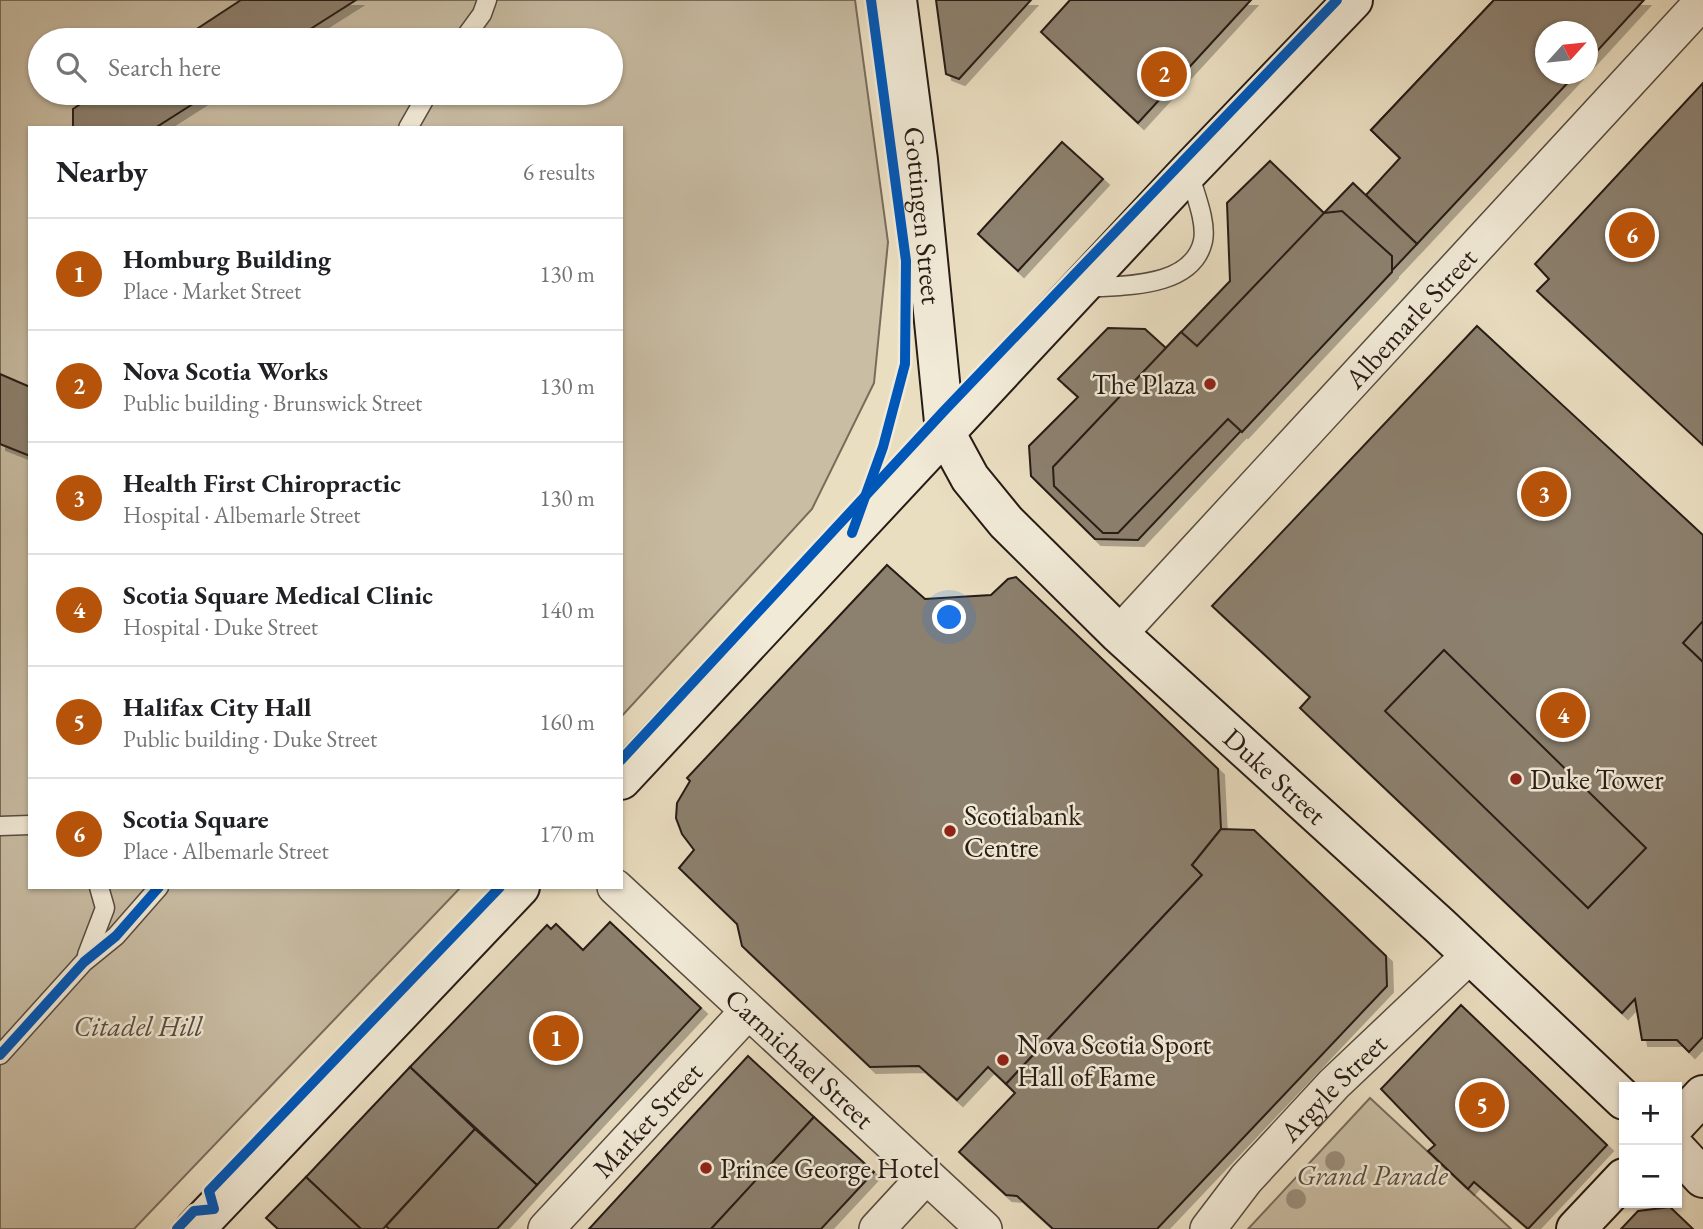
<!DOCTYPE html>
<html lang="en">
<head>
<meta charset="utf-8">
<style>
  :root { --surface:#fff; --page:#f2f2f2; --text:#202124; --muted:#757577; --line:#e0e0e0; --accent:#b45309 }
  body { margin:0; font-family:"EB Garamond",serif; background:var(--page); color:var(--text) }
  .controls { position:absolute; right:21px; bottom:21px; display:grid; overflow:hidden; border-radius:0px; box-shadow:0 2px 5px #0004 }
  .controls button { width:63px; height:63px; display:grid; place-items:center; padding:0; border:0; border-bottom:2px solid var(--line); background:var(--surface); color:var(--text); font:35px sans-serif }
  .compass { position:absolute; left:1535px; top:21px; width:63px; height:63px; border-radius:50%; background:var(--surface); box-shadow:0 2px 5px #0004; rotate:63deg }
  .you { position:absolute; left:950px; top:618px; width:24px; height:24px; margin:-18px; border:5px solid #fff; border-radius:50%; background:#1a73e8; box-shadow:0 0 0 10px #1a73e833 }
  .badge { display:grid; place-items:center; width:46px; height:46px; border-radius:50%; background:var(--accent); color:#fff; font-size:23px; font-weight:700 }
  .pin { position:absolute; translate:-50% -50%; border:4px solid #fff; box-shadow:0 2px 7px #0006 }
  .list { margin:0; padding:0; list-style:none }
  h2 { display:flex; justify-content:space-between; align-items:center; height:91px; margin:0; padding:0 28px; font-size:30px }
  h2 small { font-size:23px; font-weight:400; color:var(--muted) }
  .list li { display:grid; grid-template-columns:46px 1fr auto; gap:21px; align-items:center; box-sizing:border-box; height:112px; padding:0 28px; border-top:2px solid var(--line) }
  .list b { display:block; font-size:26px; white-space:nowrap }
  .list p { margin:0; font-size:23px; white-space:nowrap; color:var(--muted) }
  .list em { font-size:23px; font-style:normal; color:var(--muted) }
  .icon { flex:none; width:38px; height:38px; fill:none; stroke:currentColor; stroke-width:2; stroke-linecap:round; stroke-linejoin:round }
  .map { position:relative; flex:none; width:1703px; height:1229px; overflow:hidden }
  .search { position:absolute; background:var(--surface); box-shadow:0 2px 5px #0004; left:28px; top:28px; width:595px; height:77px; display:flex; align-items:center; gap:18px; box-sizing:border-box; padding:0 24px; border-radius:38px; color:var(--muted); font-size:26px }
  .panel { position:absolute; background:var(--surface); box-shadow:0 2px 5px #0004; left:28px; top:126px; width:595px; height:763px; border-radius:0px }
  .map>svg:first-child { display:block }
  .green { fill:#c9bda4; stroke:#786c5c; stroke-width:2; fill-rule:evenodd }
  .building { fill:#8c806e; stroke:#271b15; stroke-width:2; filter:url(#shadow) }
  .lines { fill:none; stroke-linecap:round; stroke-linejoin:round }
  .lane-casing { stroke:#584c40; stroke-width:21 }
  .street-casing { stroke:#584c40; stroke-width:38 }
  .secondary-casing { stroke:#271b15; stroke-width:42 }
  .lane { stroke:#f1ead7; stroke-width:18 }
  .street { stroke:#f1ead7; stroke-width:35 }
  .secondary { stroke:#f1ead7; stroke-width:38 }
  .cycleway-casing { stroke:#f1ead7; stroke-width:15 }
  .cycleway { stroke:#0057b8; stroke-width:10 }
  .tree { fill:#9a8e7a }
  .poi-dot { fill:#8f2418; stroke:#f1ead7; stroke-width:2.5 }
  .labels { text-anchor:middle; stroke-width:5; stroke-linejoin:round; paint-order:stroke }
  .street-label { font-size:28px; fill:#271b15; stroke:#f1ead7 }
  .poi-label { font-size:28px; fill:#271b15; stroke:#f1ead7; text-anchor:start }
  .park-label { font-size:28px; font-style:italic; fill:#584c40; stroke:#f1ead7 }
</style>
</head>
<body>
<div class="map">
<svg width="1703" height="1229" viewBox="0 0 1703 1229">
  <defs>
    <filter id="shadow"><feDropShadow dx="6" dy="6" stdDeviation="0" flood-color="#0004"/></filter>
  </defs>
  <rect width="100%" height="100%" fill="#eadec1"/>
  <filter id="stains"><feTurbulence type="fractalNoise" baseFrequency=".00286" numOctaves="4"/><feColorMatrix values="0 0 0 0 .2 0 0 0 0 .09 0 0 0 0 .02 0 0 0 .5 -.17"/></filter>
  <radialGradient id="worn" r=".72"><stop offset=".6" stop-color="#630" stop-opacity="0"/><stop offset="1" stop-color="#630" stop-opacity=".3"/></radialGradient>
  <g class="green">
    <path d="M0 0H855L888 242 874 383 812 509 621 717V128H30V887H461L134 1229H0ZM40 40H611V93H40Z"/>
    <path d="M1370 1098 1511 1229H1248Z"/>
  </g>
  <g class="building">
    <path d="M241 0H356L293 40H180Z"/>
    <path d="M936 0H1031L959 79 946 74Z"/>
    <path d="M1070 0H1251L1138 123 1041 32Z"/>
    <path d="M1494 0H1612L1582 32H1546V70L1453 168 1421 137 1400 158 1371 130Z"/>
    <path d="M1494 0H1644L1588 61V32H1546V74H1576L1417 244 1366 195 1400 158 1371 130Z"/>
    <path d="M1703 83V445L1537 291 1549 279 1535 264Z"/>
    <path d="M97 93H210L155 128H73V109Z"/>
    <path d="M1062 142 1103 179 1018 271 978 234Z"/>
    <path d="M1270 161 1324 213 1353 183 1417 244 1138 540 1095 539 1031 476 1029 446 1078 397 1058 379 1108 328 1145 329 1166 348 1230 281 1227 203Z"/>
    <path d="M1342 211 1392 256V272L1242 432 1228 419 1118 533H1103L1054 486 1053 467 1181 332 1197 346 1324 213Z"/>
    <path d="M1477 326 1703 535V1037L1689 1052 1677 1040H1642L1635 999 1622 1013 1300 708 1310 697 1212 606Z"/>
    <path d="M0 374 30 387V456L0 444Z"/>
    <path d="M887 565 925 599 991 595 1008 579 1016 577 1218 769 1221 829 1192 865 1202 875 1006 1084 988 1067 957 1100 919 1066 870 1067 742 946 737 924 679 868 694 850 682 834 676 818 677 803 690 781 687 778Z"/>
    <path d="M1703 621V662L1683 643Z"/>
    <path d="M1444 650 1646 848 1588 908 1385 711Z"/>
    <path d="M1221 829 1254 830 1386 956 1387 986 1157 1229H1053L1017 1196 1006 1195 959 1152 1015 1093 1006 1084 1202 875 1192 865Z"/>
    <path d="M610 922 701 1008 537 1185 410 1067 547 925 551 929 556 924 583 950Z"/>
    <path d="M1461 1005 1607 1145 1528 1229 1474 1182 1468 1189 1428 1151 1435 1145 1381 1089Z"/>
    <path d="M748 1056 814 1117 711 1229H589Z"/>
    <path d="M410 1067 475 1129 383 1229H361L306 1177Z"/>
    <path d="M814 1117 874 1172 821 1229H711Z"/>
    <path d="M475 1129 537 1185 497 1229H389L386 1226Z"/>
    <path d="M306 1177 361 1229H278L266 1218Z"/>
    <path d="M1670 1207 1693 1229H1621L1638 1211Z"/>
  </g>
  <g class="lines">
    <g class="lane-casing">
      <g id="lane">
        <path d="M463 40 482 14 487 0"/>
        <path d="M408 128 428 93"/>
        <path d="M1085 288C1122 285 1192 289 1203 241 1207 221 1194 192 1189 172"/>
        <path d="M0 826 30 825"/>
        <path d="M87 955 105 908 99 887"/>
        <path d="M0 1055 84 962 116 936 159 887"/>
      </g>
    </g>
    <g class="street-casing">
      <g id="street">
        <path id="s1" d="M1119 634 1703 1"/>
        <path id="s2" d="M615 887 984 1229"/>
        <path id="s3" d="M546 1229 748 1011"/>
        <path d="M877 1229 925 1177"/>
        <path id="s4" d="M1208 1229 1246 1179 1334 1084 1469 956"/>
      </g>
    </g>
    <g class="secondary-casing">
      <g id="secondary">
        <path id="s5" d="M897 0 918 160 945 432 970 478 1006 522 1119 634 1440 926 1624 1100"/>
        <path d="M621 780 1189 171 1353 0"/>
        <path d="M1677 1123 1703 1095"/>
        <path d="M1677 1150 1703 1178"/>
        <path d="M195 1229 520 887"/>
        <path d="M1576 1229 1624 1178"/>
      </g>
    </g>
    <use href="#lane" class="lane"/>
    <use href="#street" class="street"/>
    <use href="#secondary" class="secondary"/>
    <g class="cycleway-casing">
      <g id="cycleway">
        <path d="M852 533 883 447 905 364 906 261 871 0"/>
        <path d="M621 760 943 412 1337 0"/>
        <path d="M0 1055 84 962 116 936 159 887"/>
        <path d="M177 1229 194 1211 214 1209 209 1191 500 887"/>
      </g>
    </g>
    <use href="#cycleway" class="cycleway"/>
  </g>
  <g class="tree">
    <circle cx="1335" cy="1161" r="10"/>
    <circle cx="1296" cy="1199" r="10"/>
  </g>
  <g class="poi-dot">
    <circle cx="1210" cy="384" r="7"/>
    <circle cx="1516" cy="779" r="7"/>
    <circle cx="950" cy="831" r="7"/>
    <circle cx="1003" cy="1060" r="7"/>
    <circle cx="706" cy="1168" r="7"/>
  </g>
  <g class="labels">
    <g class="street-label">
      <text dy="10" stroke="none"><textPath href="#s5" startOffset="217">Gottingen Street</textPath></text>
      <text dy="10" stroke="none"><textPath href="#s1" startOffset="430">Albemarle Street</textPath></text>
      <text dy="10" stroke="none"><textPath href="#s5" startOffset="914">Duke Street</textPath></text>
      <text dy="10" stroke="none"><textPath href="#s2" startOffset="252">Carmichael Street</textPath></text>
      <text dy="10" stroke="none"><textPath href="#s4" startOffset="189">Argyle Street</textPath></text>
      <text dy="10" stroke="none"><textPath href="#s3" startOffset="149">Market Street</textPath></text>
    </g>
    <g class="poi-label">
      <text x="1196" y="394" text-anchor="end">The Plaza</text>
      <text x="1530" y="789">Duke Tower</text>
      <text x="964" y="825">Scotiabank<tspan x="964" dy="32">Centre</tspan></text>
      <text x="1017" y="1054">Nova Scotia Sport<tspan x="1017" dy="32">Hall of Fame</tspan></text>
      <text x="720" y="1178">Prince George Hotel</text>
    </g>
    <g class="park-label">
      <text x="138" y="1036">Citadel Hill</text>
      <text x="1372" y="1185">Grand Parade</text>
    </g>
  </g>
  <rect width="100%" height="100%" filter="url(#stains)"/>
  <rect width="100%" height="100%" fill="url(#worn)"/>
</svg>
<div class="controls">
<button>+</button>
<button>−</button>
</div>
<svg class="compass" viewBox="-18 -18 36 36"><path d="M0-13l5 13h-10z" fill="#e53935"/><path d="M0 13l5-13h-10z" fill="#757577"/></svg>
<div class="you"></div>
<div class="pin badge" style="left:556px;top:1038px">1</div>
<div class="pin badge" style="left:1164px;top:74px">2</div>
<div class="pin badge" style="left:1544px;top:494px">3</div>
<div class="pin badge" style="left:1563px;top:715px">4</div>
<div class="pin badge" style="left:1482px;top:1105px">5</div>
<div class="pin badge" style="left:1632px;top:235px">6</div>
<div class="search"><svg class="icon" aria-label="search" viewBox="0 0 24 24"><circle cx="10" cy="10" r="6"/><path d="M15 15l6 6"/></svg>Search here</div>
<section class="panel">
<h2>Nearby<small>6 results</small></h2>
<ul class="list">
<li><span class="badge">1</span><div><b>Homburg Building</b><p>Place · Market Street</p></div><em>130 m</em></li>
<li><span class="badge">2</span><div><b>Nova Scotia Works</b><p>Public building · Brunswick Street</p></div><em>130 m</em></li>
<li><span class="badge">3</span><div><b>Health First Chiropractic</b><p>Hospital · Albemarle Street</p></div><em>130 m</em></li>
<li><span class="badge">4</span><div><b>Scotia Square Medical Clinic</b><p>Hospital · Duke Street</p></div><em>140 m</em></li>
<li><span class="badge">5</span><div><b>Halifax City Hall</b><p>Public building · Duke Street</p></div><em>160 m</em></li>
<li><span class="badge">6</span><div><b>Scotia Square</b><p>Place · Albemarle Street</p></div><em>170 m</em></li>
</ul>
</section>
</div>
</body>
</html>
